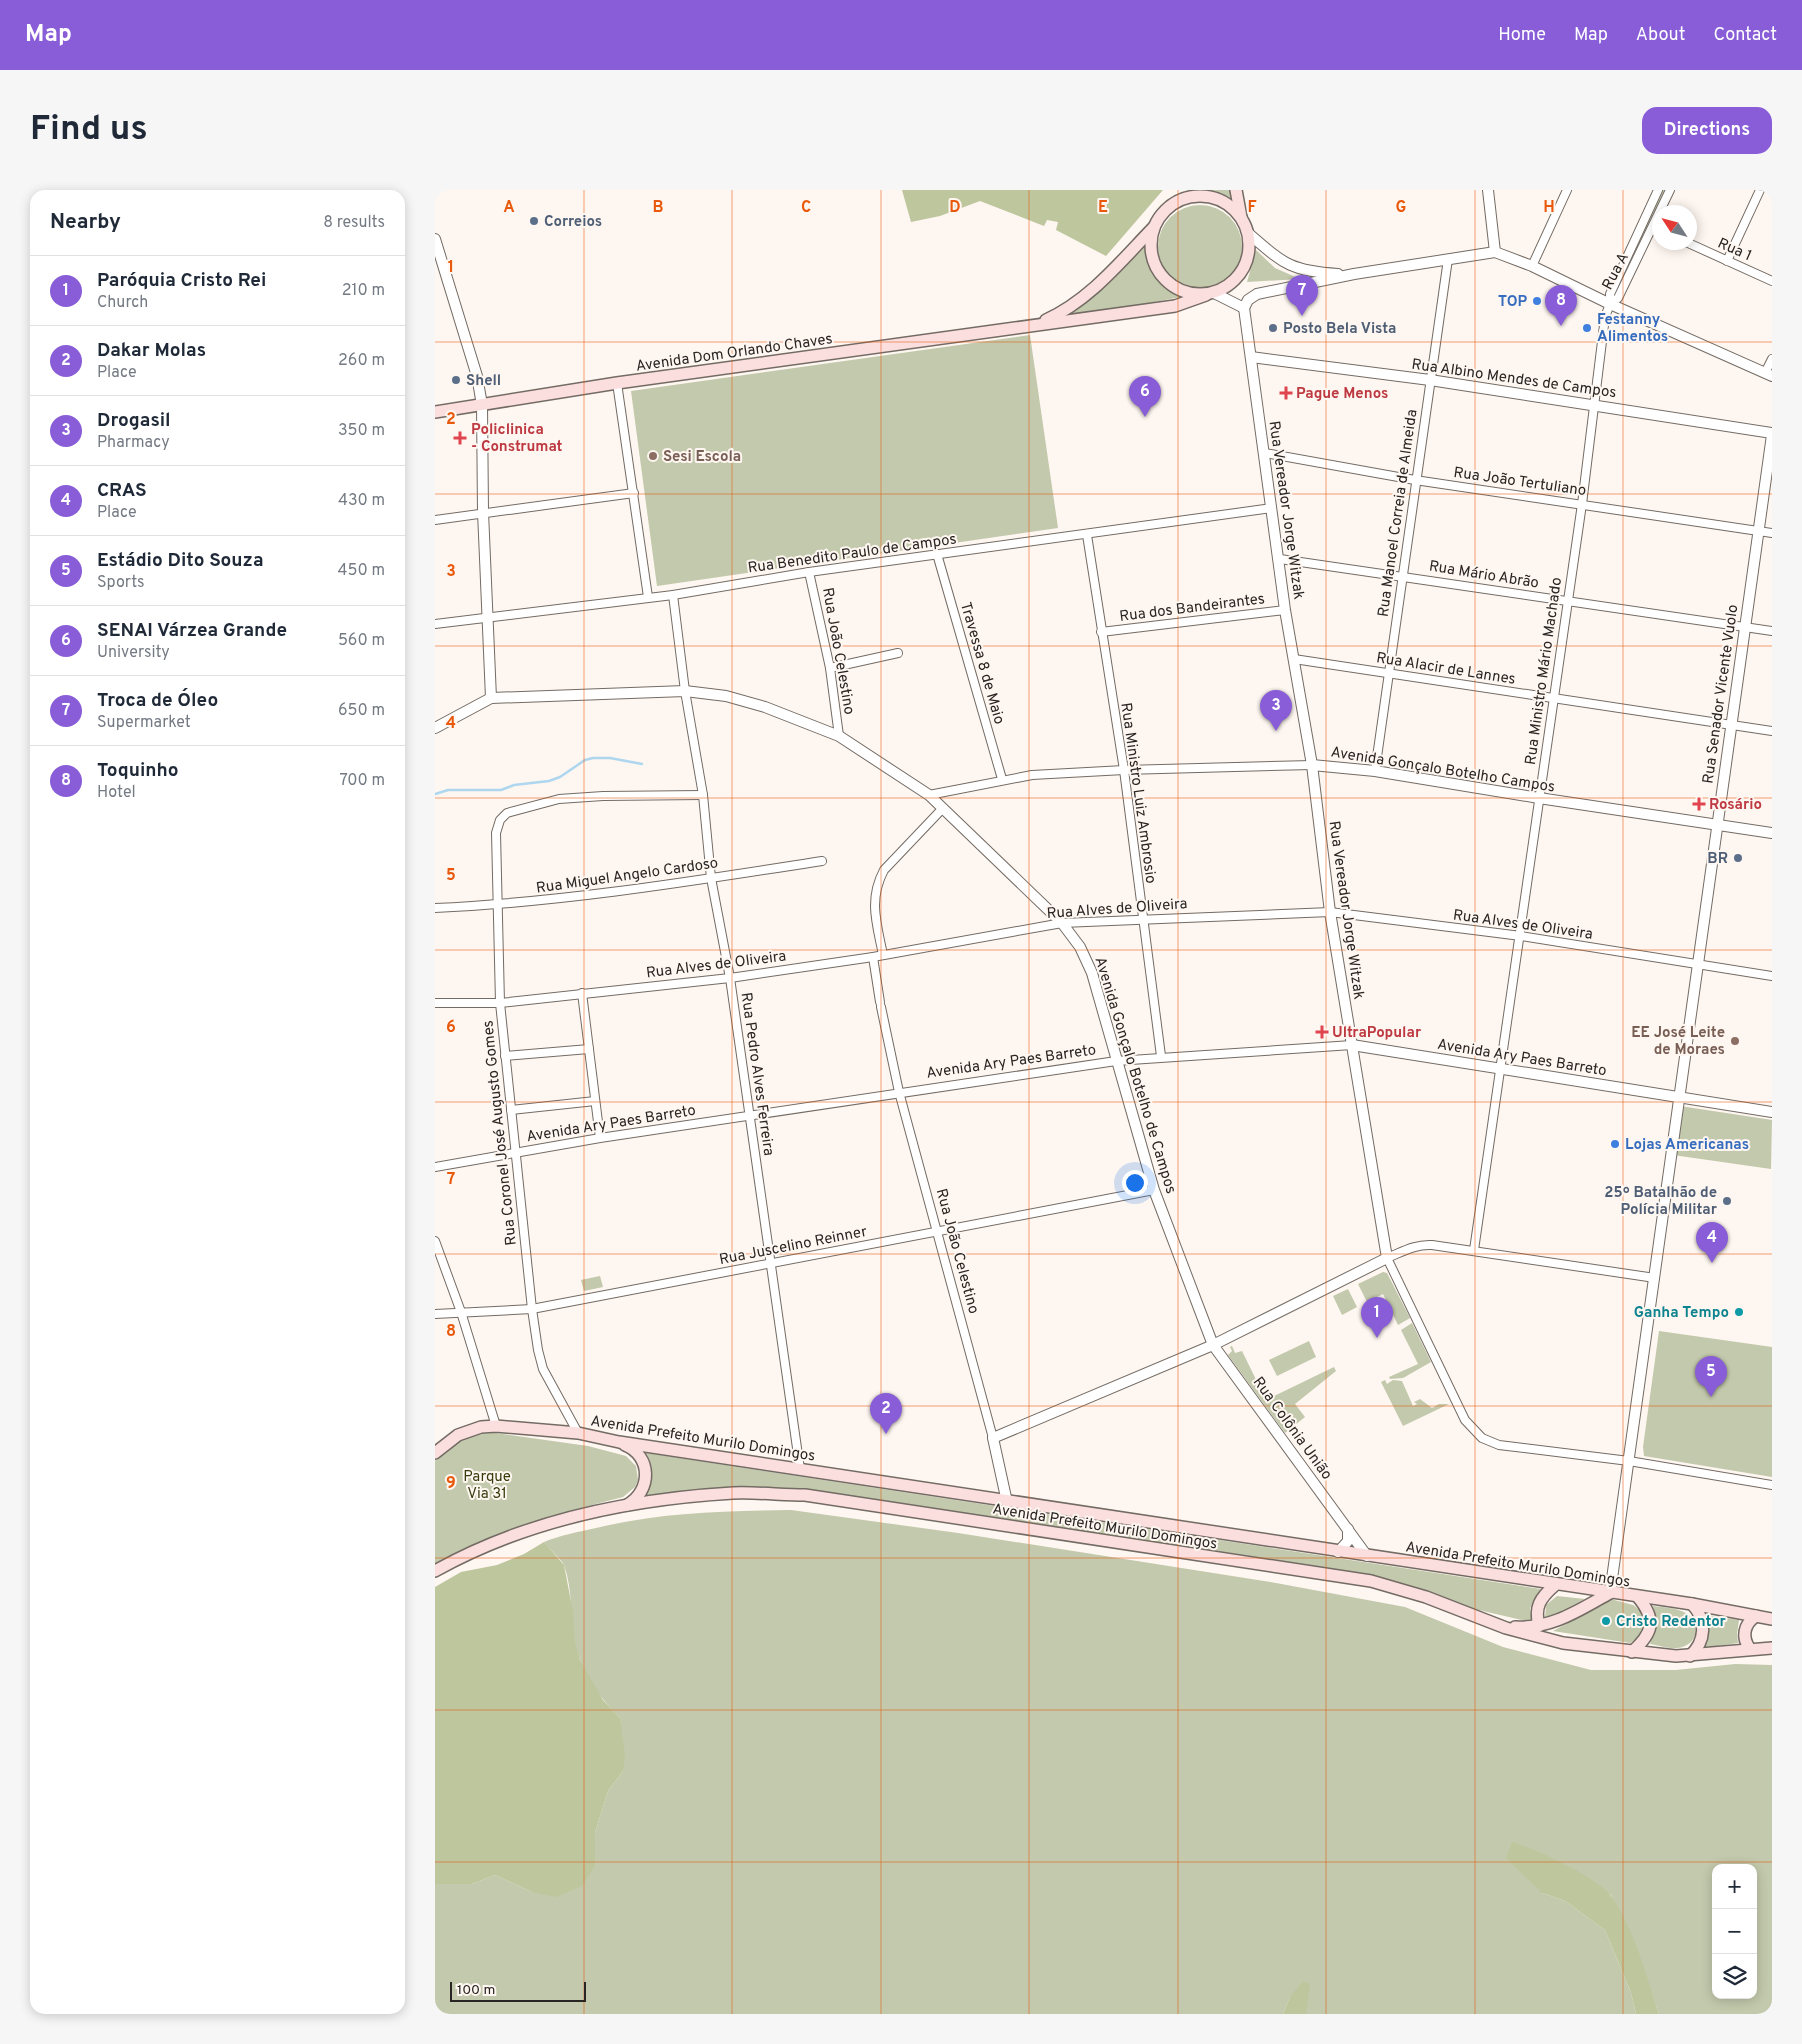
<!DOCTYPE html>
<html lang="en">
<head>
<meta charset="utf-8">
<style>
  :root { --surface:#fff; --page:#f6f6f7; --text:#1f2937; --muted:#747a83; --line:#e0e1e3; --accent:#885dd7 }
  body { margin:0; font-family:Overpass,sans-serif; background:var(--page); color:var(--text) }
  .controls { position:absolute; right:15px; bottom:15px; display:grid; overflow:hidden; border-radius:10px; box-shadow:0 2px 12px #0003 }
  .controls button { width:45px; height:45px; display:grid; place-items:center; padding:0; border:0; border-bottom:1px solid var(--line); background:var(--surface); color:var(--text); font:25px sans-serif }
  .compass { position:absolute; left:1217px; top:15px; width:45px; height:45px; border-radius:50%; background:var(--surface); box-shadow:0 2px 12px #0003; rotate:306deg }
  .scale { position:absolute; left:15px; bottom:12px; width:136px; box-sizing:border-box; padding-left:5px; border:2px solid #292523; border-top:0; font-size:14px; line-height:18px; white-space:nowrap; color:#292523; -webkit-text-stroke:4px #fef6f0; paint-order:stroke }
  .you { position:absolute; left:699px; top:992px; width:18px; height:18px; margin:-12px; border:4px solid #fff; border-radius:50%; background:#1a73e8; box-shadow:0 0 0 8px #1a73e833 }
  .badge { display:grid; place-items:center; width:32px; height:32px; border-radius:50%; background:var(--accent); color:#fff; font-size:16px; font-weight:700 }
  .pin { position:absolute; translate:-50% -41px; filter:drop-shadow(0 1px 2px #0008) }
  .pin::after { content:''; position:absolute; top:26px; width:18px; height:15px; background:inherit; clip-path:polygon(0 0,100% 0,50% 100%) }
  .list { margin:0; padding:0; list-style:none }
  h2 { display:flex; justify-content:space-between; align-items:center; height:65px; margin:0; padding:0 20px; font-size:21px }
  h2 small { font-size:16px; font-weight:400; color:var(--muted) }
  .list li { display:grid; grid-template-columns:32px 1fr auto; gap:15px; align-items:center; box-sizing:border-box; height:70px; padding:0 20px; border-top:1px solid var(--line) }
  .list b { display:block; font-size:19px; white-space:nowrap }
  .list p { margin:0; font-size:16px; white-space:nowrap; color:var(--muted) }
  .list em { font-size:16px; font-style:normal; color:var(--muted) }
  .icon { flex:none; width:28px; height:28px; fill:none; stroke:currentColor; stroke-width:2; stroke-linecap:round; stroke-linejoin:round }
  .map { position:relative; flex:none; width:1337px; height:1824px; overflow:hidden; border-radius:15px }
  header { display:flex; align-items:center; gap:30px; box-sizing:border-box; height:70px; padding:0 25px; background:var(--accent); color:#fff }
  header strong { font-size:24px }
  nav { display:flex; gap:28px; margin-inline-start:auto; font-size:18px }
  .intro { display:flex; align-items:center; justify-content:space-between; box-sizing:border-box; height:120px; padding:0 30px }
  h1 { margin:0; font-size:35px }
  .button { padding:12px 22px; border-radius:15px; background:var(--accent); color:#fff; font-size:18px; font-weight:700 }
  main { display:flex; gap:30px; padding:0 30px }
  aside { flex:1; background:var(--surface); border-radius:15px; box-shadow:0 2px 12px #0003 }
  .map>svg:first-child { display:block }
  .green { fill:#c3c9ac; fill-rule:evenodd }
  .forest { fill:#bec69e }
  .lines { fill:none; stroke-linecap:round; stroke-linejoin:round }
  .stream { stroke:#aed7ef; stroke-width:2.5 }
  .minor-casing { stroke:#736b64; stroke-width:10 }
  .tertiary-casing { stroke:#736b64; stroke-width:12 }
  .secondary-casing { stroke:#736b64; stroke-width:14 }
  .minor { stroke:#fff; stroke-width:8 }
  .tertiary { stroke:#fff; stroke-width:10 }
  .secondary { stroke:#fbdfdf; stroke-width:11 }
  .grid { fill:none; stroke:#e8590c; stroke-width:1; stroke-opacity:0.55 }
  .service-dot { fill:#5c6f8a; stroke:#fef6f0; stroke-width:2 }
  .shop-dot { fill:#3f7fe0; stroke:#fef6f0; stroke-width:2 }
  .health-dot { fill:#e0444e; stroke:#fef6f0; stroke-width:2 }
  .education-dot { fill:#8d6e63; stroke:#fef6f0; stroke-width:2 }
  .culture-dot { fill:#0f9aa8; stroke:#fef6f0; stroke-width:2 }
  .labels { text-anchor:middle; stroke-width:4; stroke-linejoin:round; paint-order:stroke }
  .service-label { font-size:15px; font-weight:bold; fill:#4e5e75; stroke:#fef6f0; text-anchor:start }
  .street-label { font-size:15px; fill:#292523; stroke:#fef6f0 }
  .shop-label { font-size:15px; font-weight:bold; fill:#366cbe; stroke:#fef6f0; text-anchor:start }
  .health-label { font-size:15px; font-weight:bold; fill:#be3a42; stroke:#fef6f0; text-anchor:start }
  .education-label { font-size:15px; font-weight:bold; fill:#785e54; stroke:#fef6f0; text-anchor:start }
  .culture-label { font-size:15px; font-weight:bold; fill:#0d838f; stroke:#fef6f0; text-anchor:end }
  .park-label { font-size:15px; fill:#363c0c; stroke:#fef6f0 }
  .grid-label { font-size:16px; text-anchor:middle; font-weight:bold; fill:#e8590c; stroke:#fef6f0; stroke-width:4; stroke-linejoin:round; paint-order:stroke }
</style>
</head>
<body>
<header>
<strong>Map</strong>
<nav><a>Home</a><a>Map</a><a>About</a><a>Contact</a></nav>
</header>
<div class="intro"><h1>Find us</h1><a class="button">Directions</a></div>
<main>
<aside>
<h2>Nearby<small>8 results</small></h2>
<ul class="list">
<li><span class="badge">1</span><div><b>Paróquia Cristo Rei</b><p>Church</p></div><em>210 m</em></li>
<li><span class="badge">2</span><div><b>Dakar Molas</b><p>Place</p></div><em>260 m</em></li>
<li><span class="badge">3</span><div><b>Drogasil</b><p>Pharmacy</p></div><em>350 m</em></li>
<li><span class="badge">4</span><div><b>CRAS</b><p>Place</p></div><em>430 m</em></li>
<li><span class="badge">5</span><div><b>Estádio Dito Souza</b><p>Sports</p></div><em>450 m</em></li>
<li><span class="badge">6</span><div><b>SENAI Várzea Grande</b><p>University</p></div><em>560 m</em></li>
<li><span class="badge">7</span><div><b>Troca de Óleo</b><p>Supermarket</p></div><em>650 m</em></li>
<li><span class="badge">8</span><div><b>Toquinho</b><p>Hotel</p></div><em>700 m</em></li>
</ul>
</aside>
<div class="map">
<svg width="1337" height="1824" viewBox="0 0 1337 1824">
  <rect width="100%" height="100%" fill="#fef6f0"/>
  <g class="green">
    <path d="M756 0H796L798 16 779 5 753 4Z"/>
    <path d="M1227 0H1232L1180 108 1177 106Z"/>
    <circle cx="765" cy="57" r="42"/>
    <path d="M712 51C711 78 722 94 746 107L628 129 641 121Z"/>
    <path d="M821 60 840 78 865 89 812 92Z"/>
    <path d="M595 145 623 338 222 396 196 201Z"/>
    <path d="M1245 916 1337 930 1336 979 1238 965Z"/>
    <path d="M948 1082 952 1083 975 1128 963 1135 948 1104 932 1112 923 1094Z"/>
    <path d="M165 1086 168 1097 149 1101 146 1090Z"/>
    <path d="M913 1099 922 1117 907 1125 898 1106Z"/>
    <path d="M977 1133 996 1172 968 1188 955 1189 954 1187 983 1174 966 1140Z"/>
    <path d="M1224 1141 1337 1157V1287L1209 1266 1208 1257Z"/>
    <path d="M874 1151 881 1167 842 1186 834 1170Z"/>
    <path d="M797 1156 800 1163 807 1161 808 1163 831 1210 899 1177 901 1181 860 1214 870 1227 850 1243 793 1165 797 1161 795 1157Z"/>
    <path d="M950 1190 952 1194 958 1190 967 1191 978 1216 982 1214 979 1212 985 1209 997 1218 1004 1214H1014L968 1236 946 1192Z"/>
    <path d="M61 1243 153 1256 191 1266 201 1276 203 1290 200 1297 188 1307C123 1323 58 1342 0 1375V1271C16 1252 36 1243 61 1243Z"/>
    <path d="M211 1263 1106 1399 1095 1418 1097 1432 1091 1431 1031 1417 989 1400 938 1386 295 1298 209 1307C219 1292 220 1278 211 1263Z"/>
    <path d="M356 1320 523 1343 841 1393 970 1417 1068 1457 1156 1480H1241L1300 1474 1337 1475V1824H1224L1198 1751 1176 1705 1129 1675 1107 1703 1130 1711 1170 1740 1196 1803 1201 1824H871V1820L855 1807 848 1824H0V1694H37L60 1685 97 1702 160 1676V1643L173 1601 188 1581 185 1528C164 1507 146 1482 140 1452 135 1427 138 1400 129 1375 126 1369 114 1359 109 1352 126 1345 143 1342 161 1338 227 1322 288 1321 356 1320ZM1281 1678H1318V1805H1281Z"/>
    <path d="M1122 1406 1150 1409 1110 1431 1111 1415Z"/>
    <path d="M1172 1408 1198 1415 1207 1422C1211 1434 1208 1448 1195 1453L1118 1441 1157 1420Z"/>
    <path d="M1218 1416C1227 1417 1241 1418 1249 1422 1267 1432 1264 1456 1242 1458 1234 1459 1223 1455 1215 1454L1222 1432Z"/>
    <path d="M1272 1425 1304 1430 1302 1444 1303 1453 1268 1458 1274 1442Z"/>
  </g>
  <g class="forest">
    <path d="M467 0H728L671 66 621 40 623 32 612 30 609 36 545 11 505 26 476 32Z"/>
    <path d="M109 1352 129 1375 138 1422 140 1451 145 1470 168 1510 185 1528 190 1564 188 1581 173 1601 160 1643V1676L147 1696 121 1707 97 1702 60 1685 37 1694H0V1397L26 1382 62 1375 89 1364Z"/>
    <path d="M1077 1652C1099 1658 1164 1688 1177 1707 1200 1741 1211 1785 1224 1824H1201L1196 1803 1170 1740 1130 1711 1107 1703 1071 1668Z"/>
    <path d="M868 1791 875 1794 871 1824H848L855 1807Z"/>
  </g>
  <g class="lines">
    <path class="stream" d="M0 604 13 600H66L79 595 114 591 125 587 150 570 158 568H175L207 574"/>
    <g class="minor-casing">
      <g id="minor">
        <path d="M1251 52 1337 91"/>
        <path d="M1292 71 1325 0"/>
        <path d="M1097 76 1132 0"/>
        <path d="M1175 114 1183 108 1235 0"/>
        <path d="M1330 183 1337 169"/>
        <path d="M182 193 213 407"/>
        <path d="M830 263 980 290 1337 343"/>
        <path d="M0 330 199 303"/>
        <path d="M652 345 689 580 726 866"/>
        <path d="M502 364 567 589"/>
        <path d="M845 369 1337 441"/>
        <path d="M374 382 395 478 404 546"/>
        <path d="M238 405 250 501 268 605 276 688 295 788 365 1279"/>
        <path d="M0 434 238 405 374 382 837 318"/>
        <path d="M666 442 850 420"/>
        <path d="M859 469 1337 541"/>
        <path d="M395 478 463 463"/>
        <path d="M940 581 1013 69"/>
        <path d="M494 605 597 585 689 580 877 575"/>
        <path d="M0 718C130 712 258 691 387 671"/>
        <path d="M448 765C442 734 433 710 449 680L508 618"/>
        <path d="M438 767 445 812"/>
        <path d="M147 803 165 948"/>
        <path d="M0 813H65L295 788 438 767 627 733 895 722 1086 746 1337 786"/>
        <path d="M446 817 464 902 558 1248"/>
        <path d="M70 866 154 859"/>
        <path d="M76 920 160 911"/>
        <path d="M0 977 165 948 681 871 917 855"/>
        <path d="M0 1051 26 1122 61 1236"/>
        <path d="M1039 1060 1147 314 1170 127 1175 114V104L1223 0"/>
        <path d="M1220 1088 997 1055C980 1054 967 1062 952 1068L1030 1230 1047 1248 1064 1255 1194 1271 1337 1295"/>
        <path d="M0 1124 97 1119 719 1000"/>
        <path d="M143 1243 108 1179 103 1160 97 1119 65 813 61 643 65 630 72 623 124 609 168 606 268 605"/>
      </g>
    </g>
    <g class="tertiary-casing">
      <g id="tertiary">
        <path d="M1053 0 1060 62"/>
        <path d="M813 43C848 73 854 81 903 84"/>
        <path d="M0 49 42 186 47 215 48 322 56 508"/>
        <path d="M779 103 809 118"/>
        <path d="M809 118 813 110 822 104 919 84 1060 62 1097 76 1175 114 1337 186"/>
        <path d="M816 167 995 190 1337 243"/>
        <path d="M0 538 56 508 250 501 291 506 330 517 404 546 494 605 627 733 645 757 657 783 719 1000 778 1155 932 1366"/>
        <path d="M877 575 940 581 1104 608 1337 643"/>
        <path d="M917 855 1337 922"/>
        <path d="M572 1312 558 1248 778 1155 952 1068 895 722 877 575 850 420 809 118"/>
        <path d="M903 1362 913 1351V1339"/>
        <path d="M1175 1403 1337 245"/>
      </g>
    </g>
    <g class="secondary-casing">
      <g id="secondary">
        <path d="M801 0 806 27"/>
        <circle cx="765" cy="55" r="49"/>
        <path d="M611 130C655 110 686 71 719 37"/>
        <path d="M0 222 182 193 740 116 771 105"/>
        <path d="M190 1255C217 1266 217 1301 192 1315"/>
        <path d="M0 1263 23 1245 46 1237 61 1236 143 1243 184 1252 1257 1414 1337 1429"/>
        <path d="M0 1381C91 1330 195 1309 298 1303 322 1302 347 1305 370 1305L936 1391 991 1407 1071 1438 1128 1453 1241 1466 1337 1458"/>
        <path d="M1104 1436C1099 1417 1105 1408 1120 1395"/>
        <path d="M1080 1437C1117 1439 1144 1420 1175 1403"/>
        <path d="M1315 1459C1306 1447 1309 1434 1321 1426"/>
        <path d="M1197 1462C1218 1443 1222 1430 1203 1407"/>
        <path d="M1255 1466C1271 1451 1272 1430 1257 1414"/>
      </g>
    </g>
    <use href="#minor" class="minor"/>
    <use href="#tertiary" class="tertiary"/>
    <use href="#secondary" class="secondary"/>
  </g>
  <path class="grid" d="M149 0V1824M297 0V1824M446 0V1824M594 0V1824M743 0V1824M891 0V1824M1040 0V1824M1188 0V1824M0 152H1337M0 304H1337M0 456H1337M0 608H1337M0 760H1337M0 912H1337M0 1064H1337M0 1216H1337M0 1368H1337M0 1520H1337M0 1672H1337"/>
  <g class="service-dot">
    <circle cx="99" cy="31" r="5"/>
    <circle cx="838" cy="138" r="5"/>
    <circle cx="21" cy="190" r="5"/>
    <circle cx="1303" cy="668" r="5"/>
    <circle cx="1292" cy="1011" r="5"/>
  </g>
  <g class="shop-dot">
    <circle cx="1102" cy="111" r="5"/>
    <circle cx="1152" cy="138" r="5"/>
    <circle cx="1180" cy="954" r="5"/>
  </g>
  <g class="health-dot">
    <path d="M848.5 195.5h5v5h5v5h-5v5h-5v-5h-5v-5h5z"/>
    <path d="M22.5 240.5h5v5h5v5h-5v5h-5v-5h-5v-5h5z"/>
    <path d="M1261.5 606.5h5v5h5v5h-5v5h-5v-5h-5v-5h5z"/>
    <path d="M884.5 834.5h5v5h5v5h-5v5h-5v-5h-5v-5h5z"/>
  </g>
  <g class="education-dot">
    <circle cx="218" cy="266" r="5"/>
    <circle cx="1300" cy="851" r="5"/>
  </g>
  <g class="culture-dot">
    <circle cx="1304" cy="1122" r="5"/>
    <circle cx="1171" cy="1431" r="5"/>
  </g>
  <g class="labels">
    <g class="service-label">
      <text x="109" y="36">Correios</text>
      <text x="848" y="143">Posto Bela Vista</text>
      <text x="31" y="195">Shell</text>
      <text x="1293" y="673" text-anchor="end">BR</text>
      <text x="1282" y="1007" text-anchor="end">25º Batalhão de<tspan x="1282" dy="17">Polícia Militar</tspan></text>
    </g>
    <g class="street-label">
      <text transform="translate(1300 59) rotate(24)" y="5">Rua 1</text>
      <text transform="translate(1180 81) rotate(-62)" y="5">Rua A</text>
      <text transform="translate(299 162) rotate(-8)" y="5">Avenida Dom Orlando Chaves</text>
      <text transform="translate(1079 188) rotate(8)" y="5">Rua Albino Mendes de Campos</text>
      <text transform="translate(1085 291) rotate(8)" y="5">Rua João Tertuliano</text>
      <text transform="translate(852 320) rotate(82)" y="5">Rua Vereador Jorge Witzak</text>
      <text transform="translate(962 323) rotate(-82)" y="5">Rua Manoel Correia de Almeida</text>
      <text transform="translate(417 363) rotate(-8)" y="5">Rua Benedito Paulo de Campos</text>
      <text transform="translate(1049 384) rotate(9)" y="5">Rua Mário Abrão</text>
      <text transform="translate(757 417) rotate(-7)" y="5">Rua dos Bandeirantes</text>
      <text transform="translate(404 461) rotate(80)" y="5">Rua João Celestino</text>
      <text transform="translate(548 473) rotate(74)" y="5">Travessa 8 de Maio</text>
      <text transform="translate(1011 478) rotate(9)" y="5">Rua Alacir de Lannes</text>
      <text transform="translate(1108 481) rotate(-82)" y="5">Rua Ministro Mário Machado</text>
      <text transform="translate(1285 504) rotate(-82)" y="5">Rua Senador Vicente Vuolo</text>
      <text transform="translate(1008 579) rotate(9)" y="5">Avenida Gonçalo Botelho Campos</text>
      <text transform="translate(704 603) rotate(82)" y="5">Rua Ministro Luiz Ambrosio</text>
      <text transform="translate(192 685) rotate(-8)" y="5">Rua Miguel Angelo Cardoso</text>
      <text transform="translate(682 718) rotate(-4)" y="5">Rua Alves de Oliveira</text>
      <text transform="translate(912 720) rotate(82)" y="5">Rua Vereador Jorge Witzak</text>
      <text transform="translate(1088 734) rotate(8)" y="5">Rua Alves de Oliveira</text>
      <text transform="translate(281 774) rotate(-7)" y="5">Rua Alves de Oliveira</text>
      <text transform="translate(1087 867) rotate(9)" y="5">Avenida Ary Paes Barreto</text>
      <text transform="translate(576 871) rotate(-8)" y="5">Avenida Ary Paes Barreto</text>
      <text transform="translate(323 884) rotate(82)" y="5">Rua Pedro Alves Ferreira</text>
      <text transform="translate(701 885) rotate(73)" y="5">Avenida Gonçalo Botelho de Campos</text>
      <text transform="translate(176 933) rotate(-9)" y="5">Avenida Ary Paes Barreto</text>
      <text transform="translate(64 943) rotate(-96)" y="5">Rua Coronel José Augusto Gomes</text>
      <text transform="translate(358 1055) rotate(-11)" y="5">Rua Juscelino Reinner</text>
      <text transform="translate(523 1061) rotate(75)" y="5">Rua João Celestino</text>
      <text transform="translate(858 1238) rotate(54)" y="5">Rua Colônia União</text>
      <text transform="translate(268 1248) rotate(9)" y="5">Avenida Prefeito Murilo Domingos</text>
      <text transform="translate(670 1336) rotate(9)" y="5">Avenida Prefeito Murilo Domingos</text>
      <text transform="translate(1083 1374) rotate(9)" y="5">Avenida Prefeito Murilo Domingos</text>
    </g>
    <g class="shop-label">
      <text x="1092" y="116" text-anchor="end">TOP</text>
      <text x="1162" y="134">Festanny<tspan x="1162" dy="17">Alimentos</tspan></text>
      <text x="1190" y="959">Lojas Americanas</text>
    </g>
    <g class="health-label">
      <text x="861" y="208">Pague Menos</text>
      <text x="36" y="244">Policlinica<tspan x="36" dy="17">- Construmat</tspan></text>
      <text x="1274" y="619">Rosário</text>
      <text x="897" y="847">UltraPopular</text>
    </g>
    <g class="education-label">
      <text x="228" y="271">Sesi Escola</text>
      <text x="1290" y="847" text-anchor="end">EE José Leite<tspan x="1290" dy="17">de Moraes</tspan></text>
    </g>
    <g class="culture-label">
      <text x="1294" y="1127">Ganha Tempo</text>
      <text x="1181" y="1436" text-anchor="start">Cristo Redentor</text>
    </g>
    <g class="park-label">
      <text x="52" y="1291">Parque<tspan x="52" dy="17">Via 31</tspan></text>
    </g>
  </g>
  <g class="grid-label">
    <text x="74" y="22">A</text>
    <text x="223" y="22">B</text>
    <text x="371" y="22">C</text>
    <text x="520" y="22">D</text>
    <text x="668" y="22">E</text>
    <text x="817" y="22">F</text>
    <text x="966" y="22">G</text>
    <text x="1114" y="22">H</text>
    <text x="16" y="82">1</text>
    <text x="16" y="234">2</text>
    <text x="16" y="386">3</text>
    <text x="16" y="538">4</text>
    <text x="16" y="690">5</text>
    <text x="16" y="842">6</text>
    <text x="16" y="994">7</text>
    <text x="16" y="1146">8</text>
    <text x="16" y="1298">9</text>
  </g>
</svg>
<div class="controls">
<button>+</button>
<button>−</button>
<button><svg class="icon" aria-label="layers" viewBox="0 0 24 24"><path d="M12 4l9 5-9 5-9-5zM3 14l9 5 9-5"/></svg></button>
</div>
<svg class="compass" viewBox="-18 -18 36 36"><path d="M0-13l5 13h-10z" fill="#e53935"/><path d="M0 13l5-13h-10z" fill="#747a83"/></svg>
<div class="scale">100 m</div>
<div class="you"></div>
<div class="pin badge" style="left:942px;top:1148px">1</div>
<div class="pin badge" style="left:451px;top:1244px">2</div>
<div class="pin badge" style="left:841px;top:541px">3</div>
<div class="pin badge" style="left:1277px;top:1073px">4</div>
<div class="pin badge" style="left:1276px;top:1207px">5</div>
<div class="pin badge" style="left:710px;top:227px">6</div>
<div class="pin badge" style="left:867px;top:126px">7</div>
<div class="pin badge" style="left:1126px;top:136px">8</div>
</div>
</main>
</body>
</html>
